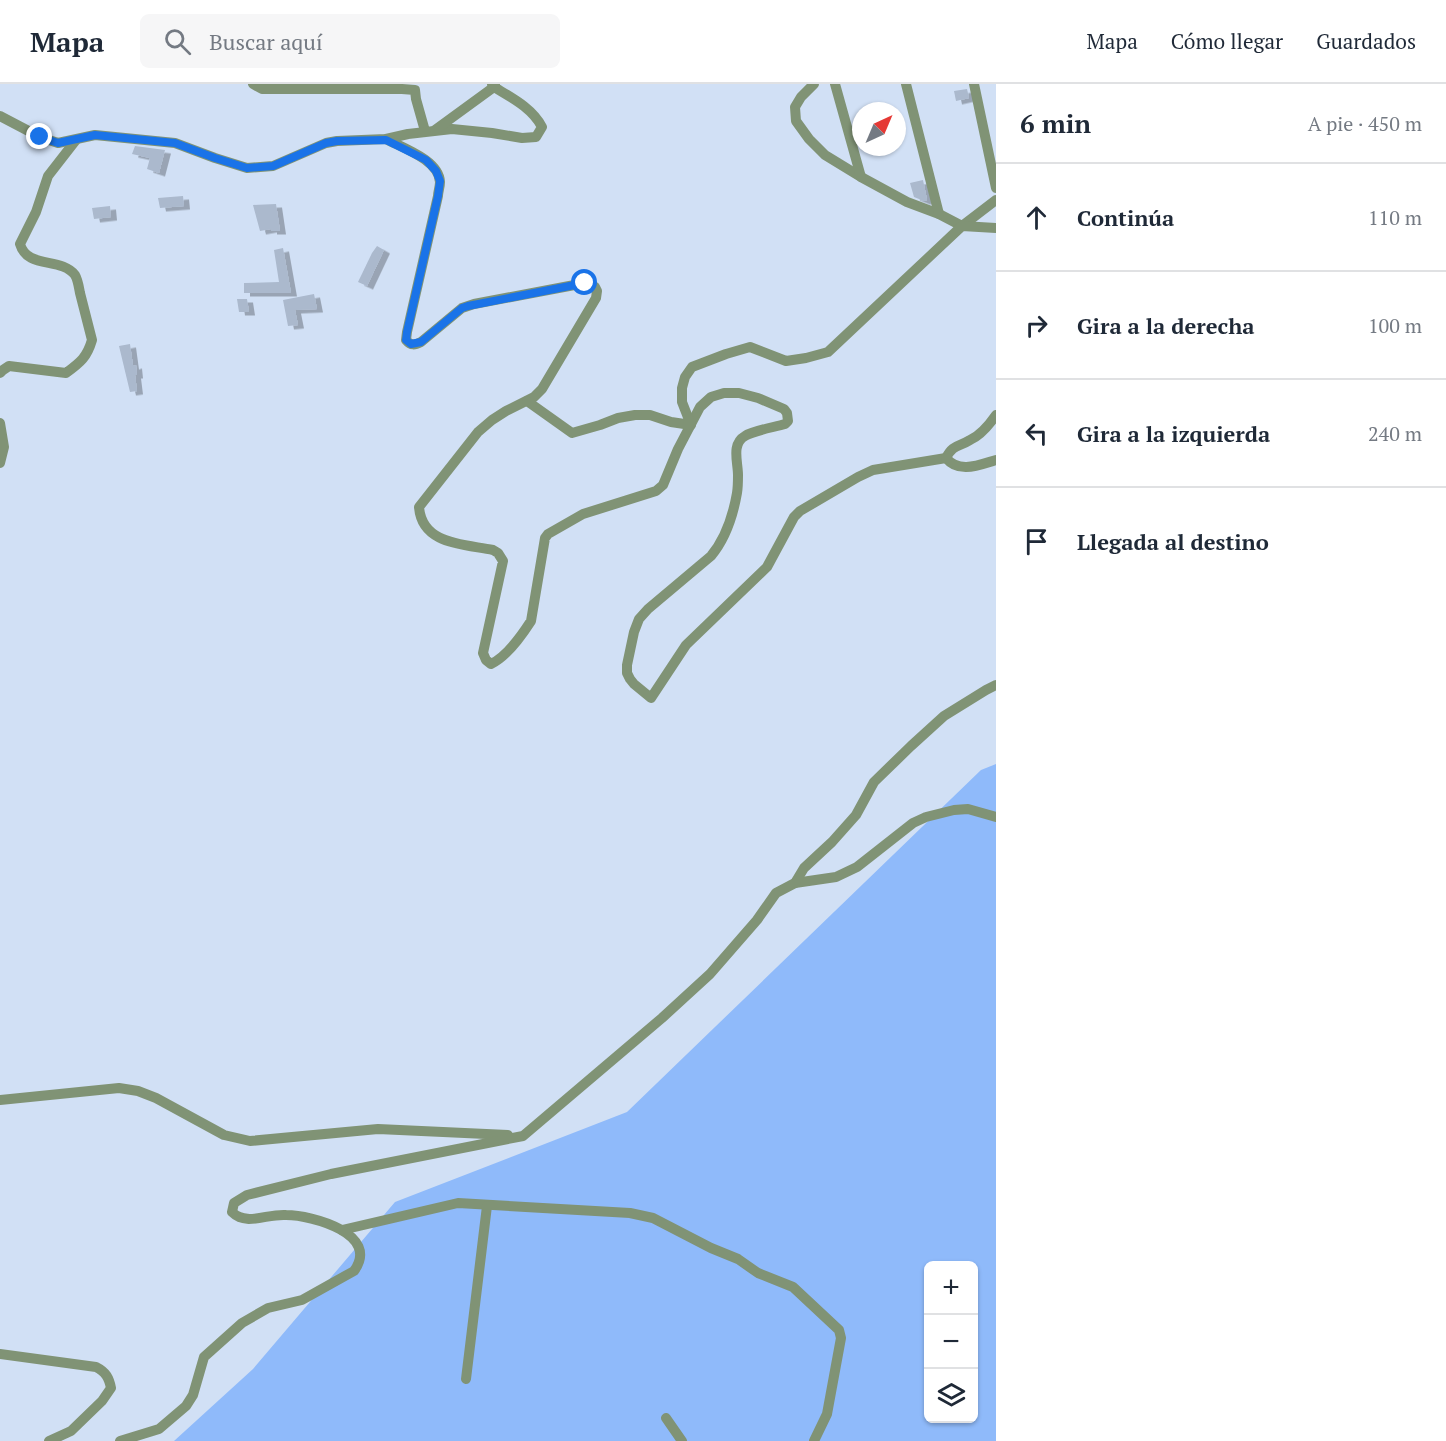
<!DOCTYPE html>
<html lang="es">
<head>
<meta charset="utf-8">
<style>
  :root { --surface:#fff; --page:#f6f6f7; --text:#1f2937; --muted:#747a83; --line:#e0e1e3 }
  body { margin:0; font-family:"PT Serif",serif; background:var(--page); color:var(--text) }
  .controls { position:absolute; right:18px; bottom:18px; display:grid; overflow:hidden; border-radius:9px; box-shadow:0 2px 4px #0004 }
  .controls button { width:54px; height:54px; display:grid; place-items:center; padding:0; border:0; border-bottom:2px solid var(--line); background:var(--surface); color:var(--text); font:30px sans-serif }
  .compass { position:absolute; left:852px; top:18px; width:54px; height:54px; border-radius:50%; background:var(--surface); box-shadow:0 2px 4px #0004; rotate:44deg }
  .stop { position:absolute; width:18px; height:18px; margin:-14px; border:4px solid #1a73e8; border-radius:50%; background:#fff }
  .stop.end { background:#1a73e8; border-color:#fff; box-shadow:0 2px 6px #0008 }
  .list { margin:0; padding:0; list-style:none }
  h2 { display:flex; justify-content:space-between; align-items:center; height:78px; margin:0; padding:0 24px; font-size:26px }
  h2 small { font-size:20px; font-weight:400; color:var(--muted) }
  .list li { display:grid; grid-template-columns:39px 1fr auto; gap:18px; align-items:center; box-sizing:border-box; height:108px; padding:0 24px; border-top:2px solid var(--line) }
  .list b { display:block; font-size:22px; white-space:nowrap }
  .list em { font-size:20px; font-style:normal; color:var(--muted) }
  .icon { flex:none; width:33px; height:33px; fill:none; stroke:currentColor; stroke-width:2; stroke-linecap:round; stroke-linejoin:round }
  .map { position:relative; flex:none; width:996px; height:1357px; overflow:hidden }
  header { display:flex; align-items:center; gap:36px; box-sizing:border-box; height:84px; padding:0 30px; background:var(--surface); border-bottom:2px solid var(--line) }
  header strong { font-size:28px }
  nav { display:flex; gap:33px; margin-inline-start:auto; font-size:21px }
  .search { width:420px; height:54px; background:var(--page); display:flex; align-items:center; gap:15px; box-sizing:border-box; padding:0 21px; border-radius:9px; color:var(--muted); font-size:22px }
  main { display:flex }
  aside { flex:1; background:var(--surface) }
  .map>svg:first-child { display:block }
  .green { fill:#8fbafa; fill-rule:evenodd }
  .building { fill:#abb9cd; filter:url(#shadow) }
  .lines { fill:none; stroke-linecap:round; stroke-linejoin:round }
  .minor { stroke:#809375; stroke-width:10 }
  .route { stroke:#1a73e8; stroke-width:8 }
</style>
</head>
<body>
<header>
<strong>Mapa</strong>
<div class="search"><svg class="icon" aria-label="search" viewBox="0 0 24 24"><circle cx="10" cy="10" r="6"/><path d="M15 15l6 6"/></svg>Buscar aquí</div>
<nav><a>Mapa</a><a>Cómo llegar</a><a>Guardados</a></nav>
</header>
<main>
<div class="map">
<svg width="996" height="1357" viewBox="0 0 996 1357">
  <defs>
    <filter id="shadow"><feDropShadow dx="6" dy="3.5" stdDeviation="0" flood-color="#0004"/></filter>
  </defs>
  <rect width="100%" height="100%" fill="#d1e0f5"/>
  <path class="green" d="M996 680V1357H174L253 1285 395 1118 627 1028 981 686ZM928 1182H974V1334H928Z"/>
  <g class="building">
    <path d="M967 5 969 14 956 17 954 7Z"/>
    <path d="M135 62 165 66 159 89 147 85 150 74 132 70Z"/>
    <path d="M923 96 927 116 924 117 914 113 910 99Z"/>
    <path d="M183 112 184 122 160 124 158 114Z"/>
    <path d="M276 120 280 147H271V145L260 147 253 121Z"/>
    <path d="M110 122 111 133 94 135 92 124Z"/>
    <path d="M377 162 384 166 367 202 358 198 372 169Z"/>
    <path d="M283 164 291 209H244V199L279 198 274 166Z"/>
    <path d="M314 210 317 225 295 226 298 241 288 242 283 216Z"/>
    <path d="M237 215H247L249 228H239Z"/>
    <path d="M130 260 133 282 136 281 137 291H135L137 307 130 308 119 262Z"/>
  </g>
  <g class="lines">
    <g class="minor">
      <path d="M253 0 262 5H402L415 6 416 15 425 47"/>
      <path d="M814 0 801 13 795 23 796 37 809 55 825 71 861 93 907 118 939 130 962 142 996 116"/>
      <path d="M835 0 861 93"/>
      <path d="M906 0 939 130"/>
      <path d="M974 0 996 104"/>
      <path d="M0 32 40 53 58 59 95 51 175 59 215 74 247 84 273 82 326 59 337 57 386 55 408 50 452 45 492 49 522 54 536 53 542 43C532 24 512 14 494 3L492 0"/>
      <path d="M435 46 494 3 495 0"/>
      <path d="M386 55C403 64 439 76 440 98 440 103 438 108 438 112L407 248 406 256C411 262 415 261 421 258L462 224 474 220 585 199 595 203 597 207 596 214 542 305 534 313 506 327 492 336 478 348 419 423C422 461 464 460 493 466L498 469 503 477 483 569 486 576 491 580C506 573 522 551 531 537L544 460 545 454 548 450 583 430 656 407 663 401 678 365 700 323 711 313 724 309H739L758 314 784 325 787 329 788 337 785 340C775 343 752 347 745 352 731 360 738 378 738 391 738 397 738 403 737 409 733 432 726 454 711 472L648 525 639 535 634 548 627 581V589L630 595 634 600 651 614 686 561 767 483 794 433 800 427 858 393 873 386 946 374"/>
      <path d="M0 289 3 286 9 282 66 289C81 278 87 273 92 256 88 240 84 225 80 209 79 204 78 196 75 191 61 173 27 185 20 160L36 128 48 92 76 56"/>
      <path d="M527 317 572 349 600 341 618 334 635 331H650L671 338 691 341 682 318V304L685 293 692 283 726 270 750 263 786 277 806 274 828 268 962 142 996 144"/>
      <path d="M0 339 4 363 0 379"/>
      <path d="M946 374C953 360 959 363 970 356 981 351 989 341 996 331"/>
      <path d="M946 374C959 390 979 381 996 376"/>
      <path d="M795 799 836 793 857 783 913 739 926 733 954 726 968 725 996 733"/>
      <path d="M0 1016 119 1004 138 1007 156 1014 224 1051 250 1057 378 1045 508 1051"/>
      <path d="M342 1146 458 1119 630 1129 653 1134 711 1164 738 1175 758 1189 793 1203 839 1246 841 1254 827 1330 814 1357"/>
      <path d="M0 1270 96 1283C106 1288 109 1294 111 1304L102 1317 71 1347 49 1357"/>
      <path d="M466 1295 487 1122"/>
      <path d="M666 1334 682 1357"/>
      <path d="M120 1357 159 1345 186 1322 193 1311 204 1273 242 1239 268 1224 302 1216 354 1187C381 1150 312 1131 286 1131 274 1130 261 1135 249 1135 241 1134 237 1133 232 1128L234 1119 247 1111 331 1090 523 1052 662 934 710 890 757 836 776 809 795 799 804 784 832 758 856 731 874 698 911 662 944 632 986 606 996 601"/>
    </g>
  </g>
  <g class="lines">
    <path class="route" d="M40 53 58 59 95 51 175 59 215 74 247 84 273 82 326 59 337 57 386 56 426 76 436 87 440 97 438 112 407 248 406 256 411 260 421 258 462 224 468 222 585 199"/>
  </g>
</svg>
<div class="controls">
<button>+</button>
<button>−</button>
<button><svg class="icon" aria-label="layers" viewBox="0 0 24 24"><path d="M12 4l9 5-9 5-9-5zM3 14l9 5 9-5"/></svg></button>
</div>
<svg class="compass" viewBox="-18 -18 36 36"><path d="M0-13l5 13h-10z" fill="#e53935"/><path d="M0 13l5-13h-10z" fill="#747a83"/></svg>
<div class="stop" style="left:585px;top:199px"></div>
<div class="stop end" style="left:40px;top:53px"></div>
</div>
<aside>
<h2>6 min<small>A pie · 450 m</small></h2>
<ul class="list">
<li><svg class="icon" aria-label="ahead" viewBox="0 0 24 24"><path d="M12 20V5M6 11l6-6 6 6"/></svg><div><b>Continúa</b></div><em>110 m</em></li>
<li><svg class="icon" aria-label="right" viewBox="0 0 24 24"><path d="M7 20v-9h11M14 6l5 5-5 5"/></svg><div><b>Gira a la derecha</b></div><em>100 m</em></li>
<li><svg class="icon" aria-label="left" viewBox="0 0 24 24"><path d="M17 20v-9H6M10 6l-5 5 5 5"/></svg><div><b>Gira a la izquierda</b></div><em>240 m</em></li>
<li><svg class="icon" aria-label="arrive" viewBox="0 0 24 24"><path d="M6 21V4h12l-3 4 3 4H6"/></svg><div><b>Llegada al destino</b></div></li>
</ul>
</aside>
</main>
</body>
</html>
